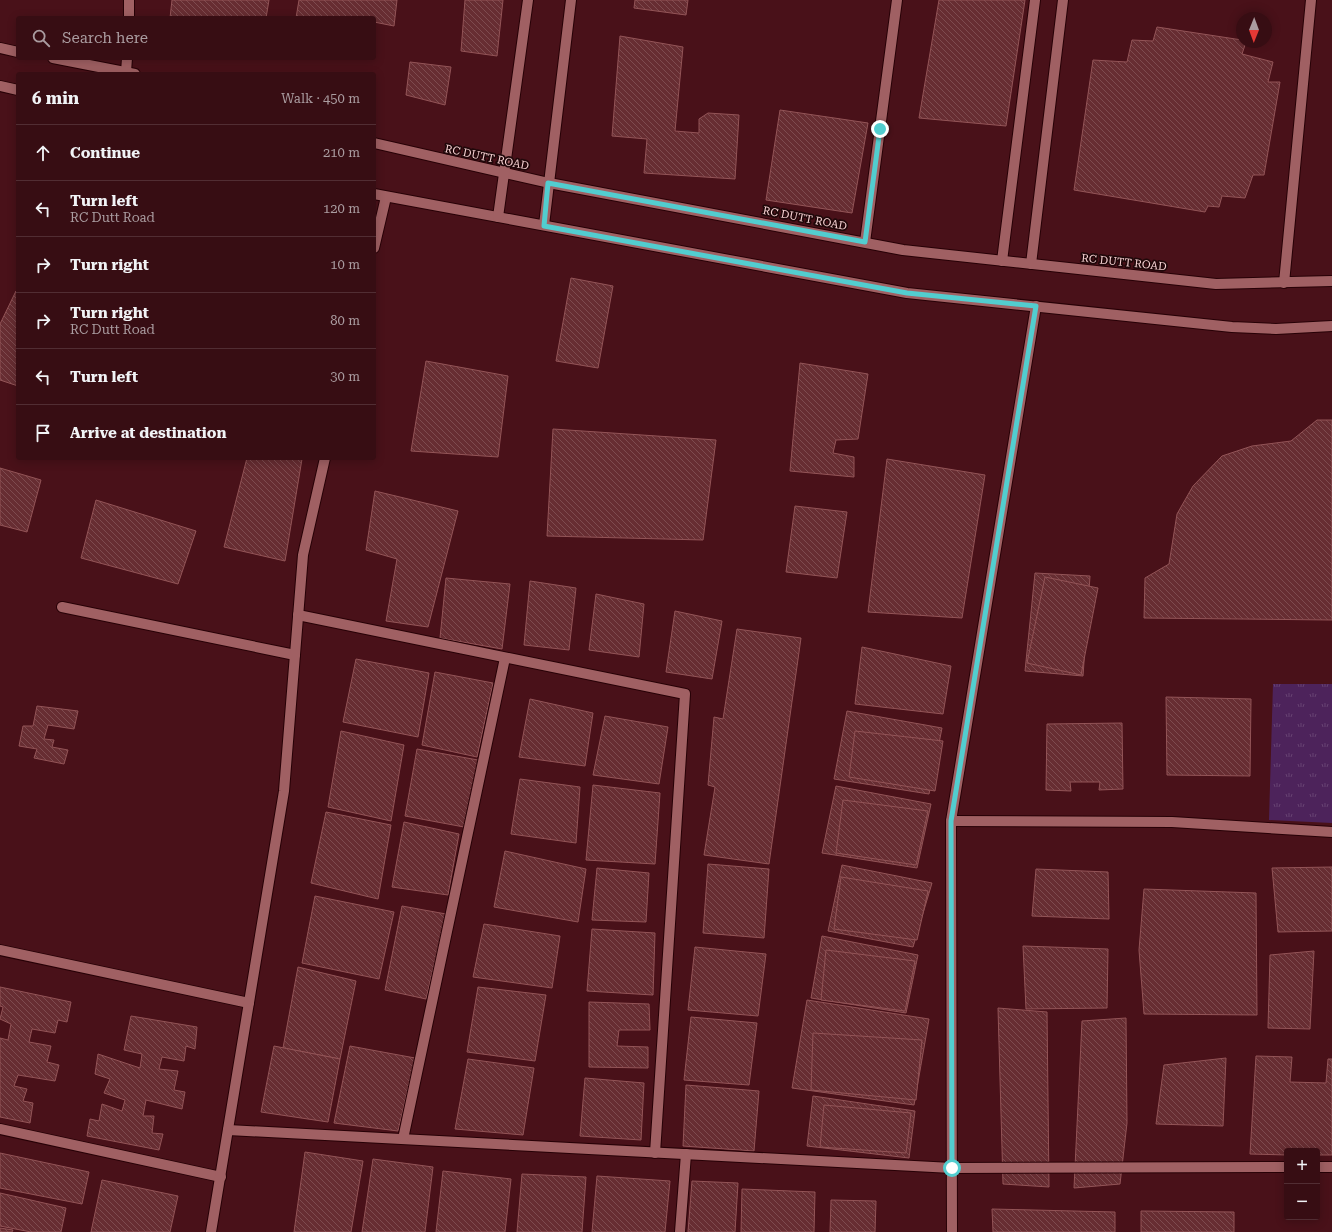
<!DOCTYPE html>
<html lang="en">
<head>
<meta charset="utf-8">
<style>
  :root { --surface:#370d13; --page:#3e161c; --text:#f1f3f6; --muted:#aa9ca0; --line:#512d33 }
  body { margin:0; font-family:"Roboto Serif",serif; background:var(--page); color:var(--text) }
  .controls { position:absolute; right:12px; bottom:12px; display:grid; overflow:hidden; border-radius:4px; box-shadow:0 2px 10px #0003 }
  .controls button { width:36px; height:36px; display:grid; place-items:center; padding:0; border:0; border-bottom:1px solid var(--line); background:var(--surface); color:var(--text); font:20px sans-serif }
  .compass { position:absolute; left:1236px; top:12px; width:36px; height:36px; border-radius:50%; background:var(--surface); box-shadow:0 2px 10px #0003; rotate:181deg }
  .stop { position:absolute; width:12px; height:12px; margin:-9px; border:3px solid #52cdcf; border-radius:50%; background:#fff }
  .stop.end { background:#52cdcf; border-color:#fff; box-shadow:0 1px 4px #0008 }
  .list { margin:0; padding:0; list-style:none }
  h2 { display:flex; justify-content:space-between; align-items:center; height:52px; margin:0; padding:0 16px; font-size:17px }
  h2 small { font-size:13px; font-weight:400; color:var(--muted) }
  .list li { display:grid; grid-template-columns:26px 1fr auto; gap:12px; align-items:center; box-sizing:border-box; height:56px; padding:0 16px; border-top:1px solid var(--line) }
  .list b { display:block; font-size:15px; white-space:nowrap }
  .list p { margin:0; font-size:13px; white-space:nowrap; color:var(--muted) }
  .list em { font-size:13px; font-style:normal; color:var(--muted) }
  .icon { flex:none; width:22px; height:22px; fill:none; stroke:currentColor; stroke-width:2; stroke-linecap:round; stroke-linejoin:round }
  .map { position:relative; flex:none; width:1332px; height:1232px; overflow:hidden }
  .search { position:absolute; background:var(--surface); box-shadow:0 2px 10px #0003; left:16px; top:16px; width:360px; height:44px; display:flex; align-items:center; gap:10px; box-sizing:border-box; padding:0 14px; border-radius:4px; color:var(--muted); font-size:15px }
  .panel { position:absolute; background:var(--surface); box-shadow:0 2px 10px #0003; left:16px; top:72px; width:360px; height:388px; border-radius:4px }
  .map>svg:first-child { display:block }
  .grass { fill:url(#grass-tufts) }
  .building { fill:url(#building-back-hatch); stroke:#935457 }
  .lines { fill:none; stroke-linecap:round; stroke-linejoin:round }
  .service-casing { stroke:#270106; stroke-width:12 }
  .minor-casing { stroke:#270106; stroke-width:12 }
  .tertiary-casing { stroke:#270106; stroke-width:12 }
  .secondary-casing { stroke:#270106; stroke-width:12 }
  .service { stroke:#a06063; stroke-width:10 }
  .minor { stroke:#a06063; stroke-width:10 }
  .tertiary { stroke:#a06063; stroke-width:10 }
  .secondary { stroke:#a06063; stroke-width:10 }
  .route { stroke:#52cdcf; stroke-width:5 }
  .labels { text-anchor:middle; stroke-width:3.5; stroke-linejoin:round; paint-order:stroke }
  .street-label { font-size:11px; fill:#f9d4d5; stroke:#20080a }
</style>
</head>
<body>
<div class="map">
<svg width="1332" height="1232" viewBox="0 0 1332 1232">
  <defs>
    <pattern id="grass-tufts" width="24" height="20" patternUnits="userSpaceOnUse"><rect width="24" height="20" fill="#4d235b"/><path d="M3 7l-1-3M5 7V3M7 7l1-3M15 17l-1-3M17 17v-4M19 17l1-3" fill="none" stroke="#674272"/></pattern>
    <pattern id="building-back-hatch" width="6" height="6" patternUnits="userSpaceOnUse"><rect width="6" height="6" fill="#672d32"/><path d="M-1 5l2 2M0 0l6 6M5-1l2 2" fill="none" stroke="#7e4b4f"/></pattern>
  </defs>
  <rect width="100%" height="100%" fill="#491119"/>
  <path class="grass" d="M1273 684H1332V823L1269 820Z"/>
  <g class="building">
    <path d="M172 0H269L266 18H170Z"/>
    <path d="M299 0H397L394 26 374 22V18H296Z"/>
    <path d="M465 0H503L497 56 461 51Z"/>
    <path d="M635 0H688L686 15 634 8Z"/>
    <path d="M939 0H1025L1006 126 919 118Z"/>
    <path d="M1157 27 1242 40V42H1246L1242 54 1273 62 1268 82H1280L1264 175H1253L1245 198 1222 196 1219 207 1208 206 1205 212 1074 190 1093 60 1127 62 1132 40 1153 41Z"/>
    <path d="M620 36 683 47 675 131 699 133V119L708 113 739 115 735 179 644 173 647 139 612 136Z"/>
    <path d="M410 62 451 67 445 105 406 95Z"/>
    <path d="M780 110 868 123 852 213 766 200Z"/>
    <path d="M571 278 613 286 598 368 556 361Z"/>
    <path d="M16 291 18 292V386L0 380V324Z"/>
    <path d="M426 361 508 376 498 457 411 451Z"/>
    <path d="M800 363 868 374 858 439 836 440 833 453 854 457V477L790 471Z"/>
    <path d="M1317 420H1332V620L1144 618 1145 578 1169 564 1177 514 1193 486 1222 456 1252 446 1291 441Z"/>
    <path d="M553 429 716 440 703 540 547 536Z"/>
    <path d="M247 458 302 459 285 561 224 547Z"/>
    <path d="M887 459 985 475 962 618 868 612Z"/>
    <path d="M0 468 41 480 27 532 0 525Z"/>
    <path d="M375 491 458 511 428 627 386 621 397 559 366 550Z"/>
    <path d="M96 500 196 531 178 584 81 558Z"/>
    <path d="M795 506 847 512 837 578 786 572Z"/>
    <path d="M1035 573 1090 576 1083 676 1025 671Z"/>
    <path d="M1045 577 1098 588 1081 675 1027 663Z"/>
    <path d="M446 578 510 584 502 649 440 638Z"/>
    <path d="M530 581 576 588 569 650 524 645Z"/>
    <path d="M596 594 644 604 639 657 589 650Z"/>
    <path d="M675 611 722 621 712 679 666 672Z"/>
    <path d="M737 629 801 638 769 864 704 855 715 787 708 785 714 717 723 719Z"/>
    <path d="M862 647 951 666 943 714 855 704Z"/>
    <path d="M356 659 429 673 418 737 343 722Z"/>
    <path d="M435 672 493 683 477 757 422 745Z"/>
    <path d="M1166 697 1251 699 1250 776 1167 775Z"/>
    <path d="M530 699 593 713 585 766 519 757Z"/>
    <path d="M37 706 78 711 74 729 48 725 44 739 54 740 52 747 68 750 64 764 34 758 37 749 19 746 23 726H33Z"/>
    <path d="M847 711 942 728 929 794 834 779Z"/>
    <path d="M605 716 668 727 659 784 593 775Z"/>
    <path d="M1122 723 1123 789 1099 790 1100 782H1070L1071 791 1046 790 1047 724Z"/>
    <path d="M341 731 404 745 391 821 328 807Z"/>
    <path d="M855 731 943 741 935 791 849 777Z"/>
    <path d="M417 749 478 760 464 827 405 816Z"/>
    <path d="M520 779 580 787 576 843 511 834Z"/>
    <path d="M593 785 660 793 655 864 586 860Z"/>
    <path d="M836 786 931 804 917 868 822 853Z"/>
    <path d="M843 800 928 811 916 865 836 853Z"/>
    <path d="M326 812 391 825 378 899 311 883Z"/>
    <path d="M404 822 459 834 448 895 392 887Z"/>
    <path d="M505 851 586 869 578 922 494 907Z"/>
    <path d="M708 864 769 869 764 938 703 933Z"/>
    <path d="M842 865 932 883 913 947 828 931Z"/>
    <path d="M1332 867V931L1278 932 1272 868Z"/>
    <path d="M597 868 649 873 646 922 592 920Z"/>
    <path d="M1036 869 1108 872 1109 919 1032 916Z"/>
    <path d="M841 877 928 891 917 940 834 929Z"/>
    <path d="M1144 889 1256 893 1257 1015 1144 1014 1139 950Z"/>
    <path d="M315 896 394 912 379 979 302 963Z"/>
    <path d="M402 906 446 914 426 999 385 990Z"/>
    <path d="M484 924 560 936 552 988 473 977Z"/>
    <path d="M592 929 655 933 653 995 587 991Z"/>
    <path d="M822 936 918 955 906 1013 811 998Z"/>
    <path d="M1023 946 1108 949 1107 1008 1026 1009Z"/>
    <path d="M695 947 766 954 758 1016 688 1010Z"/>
    <path d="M826 950 915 961 905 1011 821 1000Z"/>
    <path d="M1314 951 1310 1029 1268 1028 1270 955Z"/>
    <path d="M298 967 356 981 340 1059 283 1048Z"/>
    <path d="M0 987 71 1002 67 1022 58 1020 55 1033 32 1029 29 1042 51 1046 47 1062 59 1065 55 1081 18 1075 14 1086 27 1089 23 1101 33 1103 30 1123 0 1117V1038L8 1040 11 1024 0 1019 3 1007 0 1006Z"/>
    <path d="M478 987 546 995 535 1061 467 1052Z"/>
    <path d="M807 1000 929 1019 914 1105 792 1088Z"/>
    <path d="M589 1002 649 1004 650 1030H619L617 1046 648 1047V1068L589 1067Z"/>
    <path d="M998 1008 1047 1012 1049 1187 1003 1184Z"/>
    <path d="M131 1016 197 1027 195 1049 186 1046 184 1061 162 1057 159 1069 178 1071 174 1090 185 1092 182 1109 146 1100 143 1116H154L152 1133 163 1134 159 1150 87 1136 90 1119 99 1121 102 1104 122 1111 125 1100 104 1093 110 1079 95 1074 98 1054 140 1068 142 1054 124 1050Z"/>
    <path d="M691 1017 757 1023 749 1085 684 1080Z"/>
    <path d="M1126 1018 1127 1123 1120 1184 1074 1188 1082 1021Z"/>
    <path d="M813 1033 922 1040 916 1100 811 1090Z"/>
    <path d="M274 1046 340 1059 328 1122 261 1112Z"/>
    <path d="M350 1046 415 1058 398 1131 334 1123Z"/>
    <path d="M1256 1056 1292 1057 1290 1082 1326 1083 1328 1059H1332V1155H1317V1151H1287V1155L1250 1154Z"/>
    <path d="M1226 1058 1223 1126 1156 1124 1164 1065Z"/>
    <path d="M468 1059 534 1068 523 1135 455 1129Z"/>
    <path d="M585 1078 644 1083 641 1140 580 1136Z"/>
    <path d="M686 1085 759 1091 754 1151 683 1146Z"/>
    <path d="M813 1096 915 1111 909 1158 807 1146Z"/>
    <path d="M824 1105 911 1113 906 1153 820 1147Z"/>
    <path d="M305 1152 363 1161 351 1232H294Z"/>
    <path d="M0 1153 89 1172 82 1204 0 1188Z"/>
    <path d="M373 1159 433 1167 425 1232H362Z"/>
    <path d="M443 1171 511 1179 505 1232H436Z"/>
    <path d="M522 1174 586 1177 582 1232H517Z"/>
    <path d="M597 1176 670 1181 665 1232H592Z"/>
    <path d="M102 1180 178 1196 170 1232H91Z"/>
    <path d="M692 1181 738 1183 735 1232H688Z"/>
    <path d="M742 1189 815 1192 814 1232H741Z"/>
    <path d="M0 1193 66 1208 61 1232H31L0 1226Z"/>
    <path d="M831 1200 876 1201 875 1232H830Z"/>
    <path d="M992 1209 1115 1212V1232H993Z"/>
    <path d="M1141 1211 1234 1212V1232H1141Z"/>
    <path d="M0 1228 13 1230 12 1232H0Z"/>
  </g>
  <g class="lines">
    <g class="service-casing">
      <g id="service">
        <path d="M865 242 897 0"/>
        <path d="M1002 261 1035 0"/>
        <path d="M1031 264 1063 0"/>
      </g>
    </g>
    <g class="minor-casing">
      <g id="minor">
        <path d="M129 18V0"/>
        <path d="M126 72 127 58"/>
        <path d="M1284 283 1311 0"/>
        <path d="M62 607 295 655"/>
        <path d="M298 615 685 694 655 1153"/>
        <path d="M951 821 1172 822 1332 832"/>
        <path d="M0 950 249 1003"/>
        <path d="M0 1129 221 1177"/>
        <path d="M228 1130 952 1168 1287 1167"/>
        <path d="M403 1139 505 658"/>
        <path d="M1317 1167H1332"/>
        <path d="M680 1232 686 1154"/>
        <path d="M952 1232 951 821 1036 306"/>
      </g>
    </g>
    <g class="tertiary-casing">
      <g id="tertiary">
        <path d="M374 248 386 197"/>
        <path d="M211 1232 284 791 303 555 325 458"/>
      </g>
    </g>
    <g class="secondary-casing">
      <g id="secondary">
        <path d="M0 48 18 52"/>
        <path d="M53 58 135 74"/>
        <path d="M0 86 18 90"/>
        <path d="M374 143 549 183 903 250 1216 284 1332 281"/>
        <path d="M374 194 907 293 1232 327 1276 329 1332 326"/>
        <path d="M498 217 528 0"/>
        <path d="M544 225 571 0"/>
      </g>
    </g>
    <use href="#service" class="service"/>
    <use href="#minor" class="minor"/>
    <use href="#tertiary" class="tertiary"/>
    <use href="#secondary" class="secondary"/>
  </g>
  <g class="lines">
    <path class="route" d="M880 129 865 242 548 183 544 226 907 293 1036 306 951 821 952 1168"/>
  </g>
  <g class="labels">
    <g class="street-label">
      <text transform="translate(487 157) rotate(12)" y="4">RC DUTT ROAD</text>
      <text transform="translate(805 218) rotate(11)" y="4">RC DUTT ROAD</text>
      <text transform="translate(1124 262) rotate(6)" y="4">RC DUTT ROAD</text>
    </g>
  </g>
</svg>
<div class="controls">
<button>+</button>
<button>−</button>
</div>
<svg class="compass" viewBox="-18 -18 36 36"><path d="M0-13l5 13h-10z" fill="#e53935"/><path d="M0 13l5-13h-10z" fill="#aa9ca0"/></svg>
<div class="stop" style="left:952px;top:1168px"></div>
<div class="stop end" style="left:880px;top:129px"></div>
<div class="search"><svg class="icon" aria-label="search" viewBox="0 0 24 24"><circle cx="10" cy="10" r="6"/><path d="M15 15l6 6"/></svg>Search here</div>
<section class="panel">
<h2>6 min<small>Walk · 450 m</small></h2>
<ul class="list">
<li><svg class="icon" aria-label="ahead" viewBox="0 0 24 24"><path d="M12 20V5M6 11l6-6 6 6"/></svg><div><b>Continue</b></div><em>210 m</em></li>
<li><svg class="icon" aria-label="left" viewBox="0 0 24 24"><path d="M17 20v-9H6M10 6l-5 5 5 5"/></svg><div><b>Turn left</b><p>RC Dutt Road</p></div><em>120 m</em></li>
<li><svg class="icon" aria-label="right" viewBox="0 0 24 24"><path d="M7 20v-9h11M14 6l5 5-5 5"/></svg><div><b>Turn right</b></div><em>10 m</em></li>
<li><svg class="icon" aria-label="right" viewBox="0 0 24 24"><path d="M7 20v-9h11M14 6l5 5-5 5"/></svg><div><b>Turn right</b><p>RC Dutt Road</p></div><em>80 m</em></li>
<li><svg class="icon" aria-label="left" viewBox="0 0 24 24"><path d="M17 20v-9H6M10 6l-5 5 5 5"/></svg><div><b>Turn left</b></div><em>30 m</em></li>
<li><svg class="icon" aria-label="arrive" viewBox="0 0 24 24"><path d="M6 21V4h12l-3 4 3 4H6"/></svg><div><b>Arrive at destination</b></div></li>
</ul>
</section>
</div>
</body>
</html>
